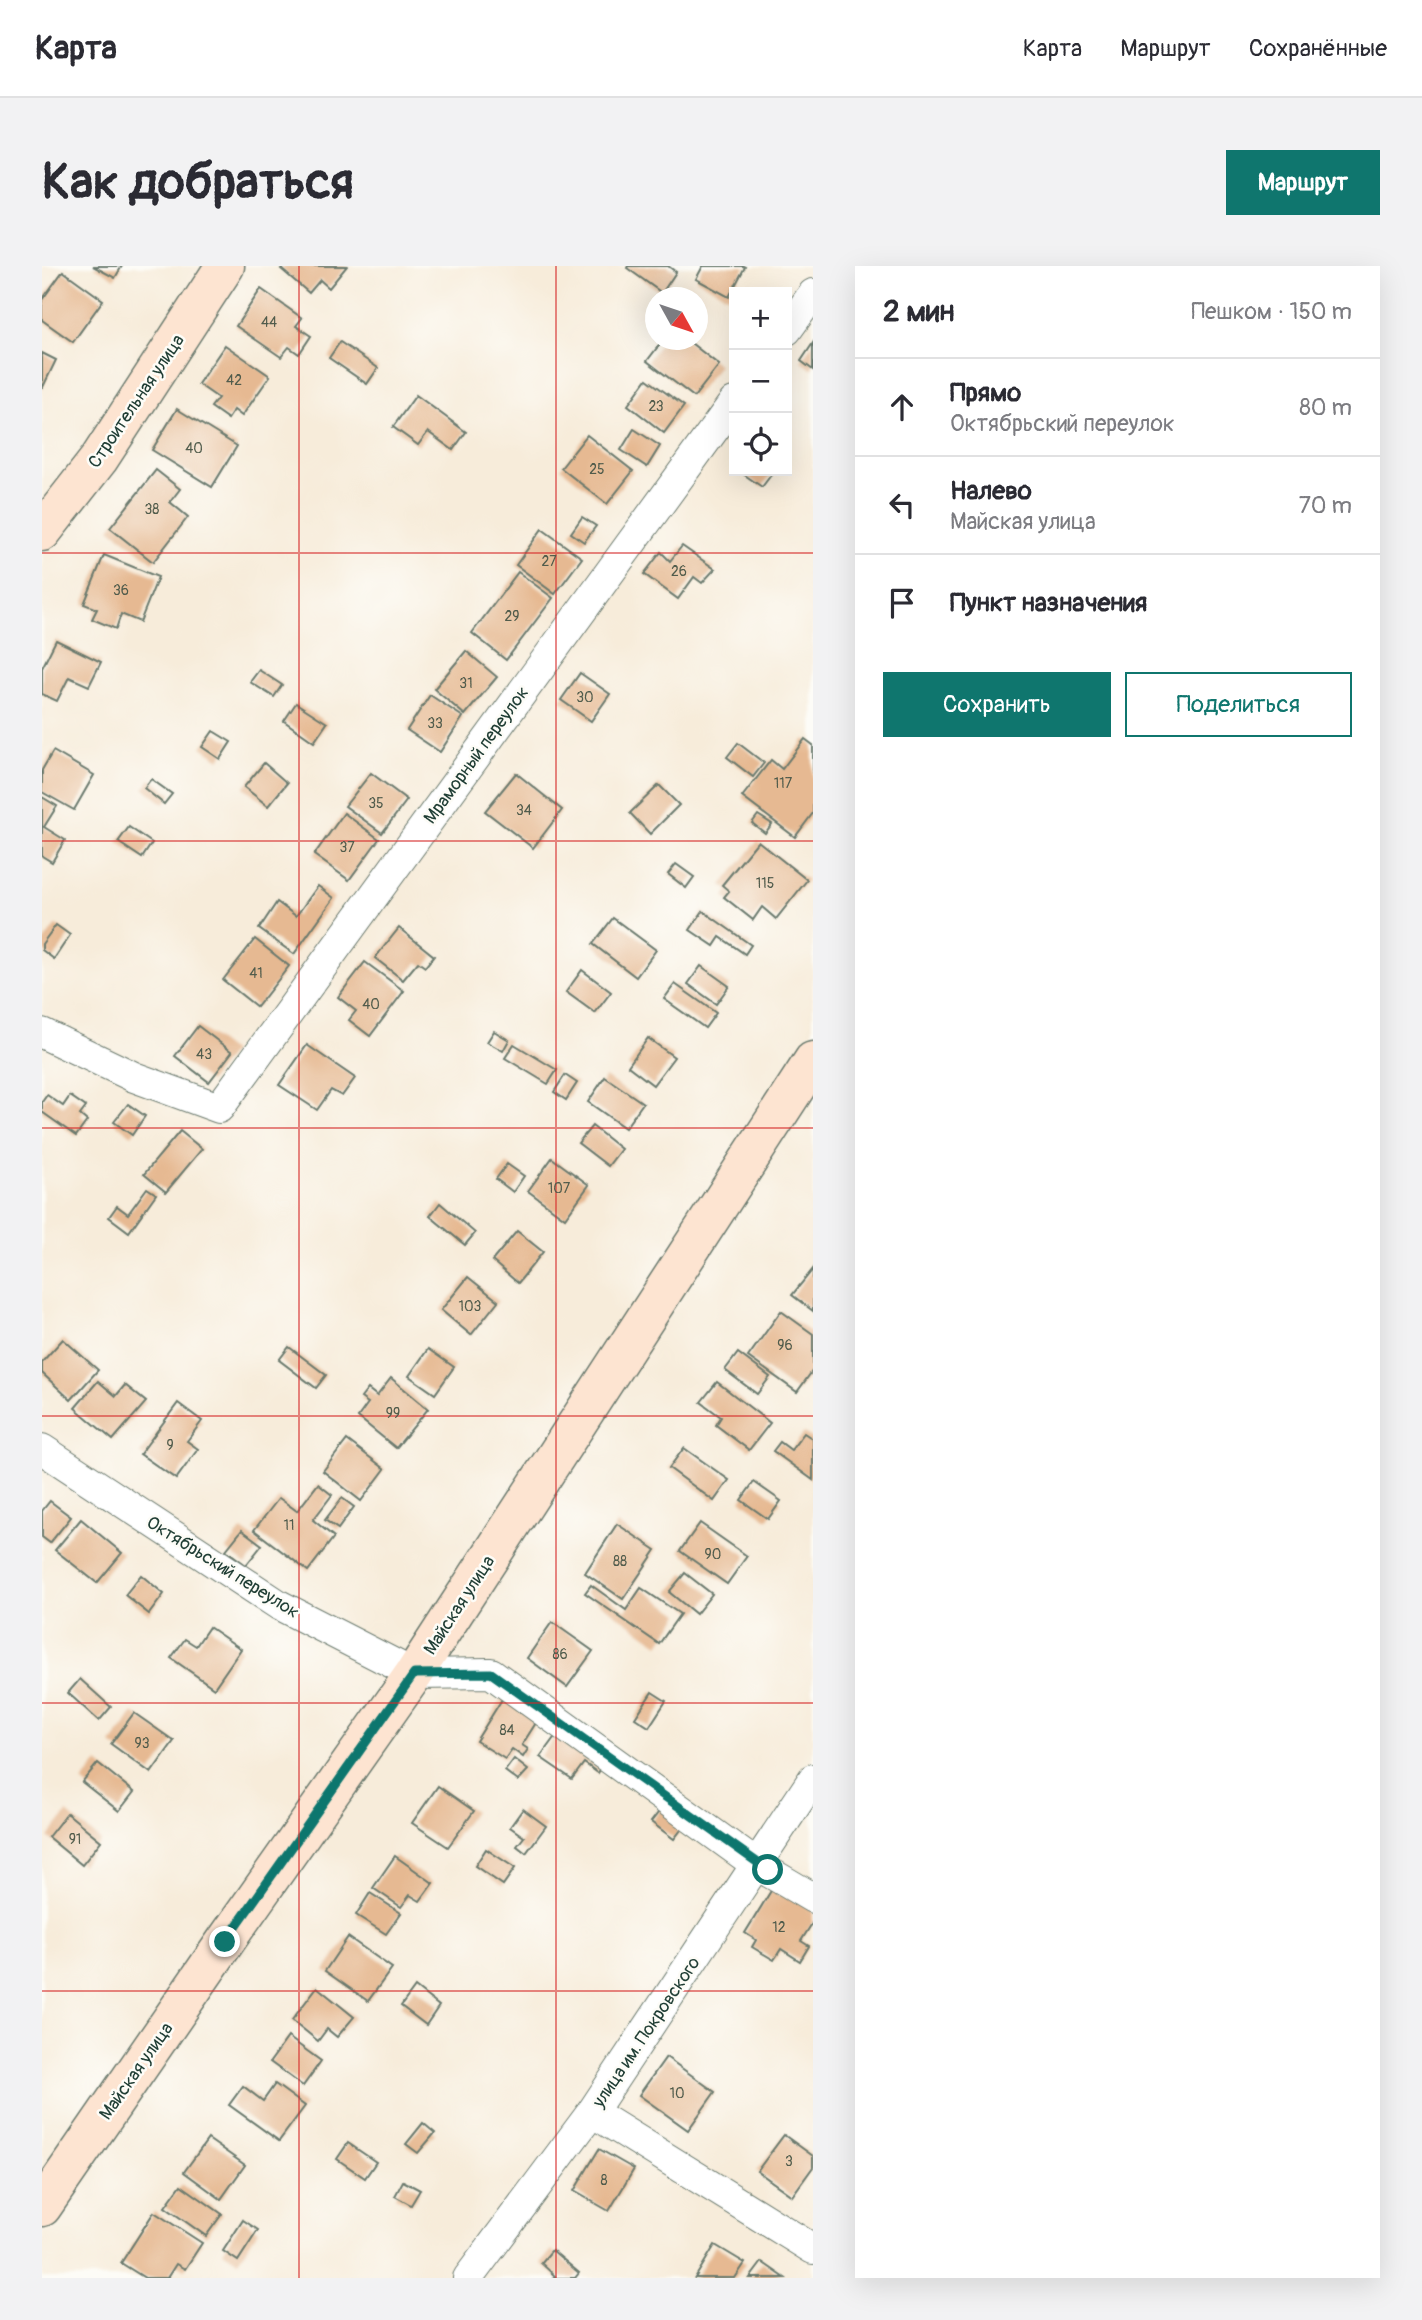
<!DOCTYPE html>
<html lang="ru">
<head>
<meta charset="utf-8">
<style>
  :root { --surface:#fff; --page:#f2f2f3; --text:#2b2b33; --muted:#7c7c81; --line:#e1e1e2; --accent:#0f766e }
  body { margin:0; font-family:Pangolin,sans-serif; background:var(--page); color:var(--text) }
  .controls { position:absolute; right:21px; top:21px; display:grid; overflow:hidden; border-radius:0px; box-shadow:0 7px 28px #0002 }
  .controls button { width:63px; height:63px; display:grid; place-items:center; padding:0; border:0; border-bottom:2px solid var(--line); background:var(--surface); color:var(--text); font:35px sans-serif }
  .compass { position:absolute; left:603px; top:21px; width:63px; height:63px; border-radius:50%; background:var(--surface); box-shadow:0 7px 28px #0002; rotate:130deg }
  .stop { position:absolute; width:21px; height:21px; margin:-16px; border:5px solid #0f766e; border-radius:50%; background:#fff }
  .stop.end { background:#0f766e; border-color:#fff; box-shadow:0 2px 7px #0008 }
  .list { margin:0; padding:0; list-style:none }
  h2 { display:flex; justify-content:space-between; align-items:center; height:91px; margin:0; padding:0 28px; font-size:30px }
  h2 small { font-size:23px; font-weight:400; color:var(--muted) }
  .list li { display:grid; grid-template-columns:46px 1fr auto; gap:21px; align-items:center; box-sizing:border-box; height:98px; padding:0 28px; border-top:2px solid var(--line) }
  .list b { display:block; font-size:26px; white-space:nowrap }
  .list p { margin:0; font-size:23px; white-space:nowrap; color:var(--muted) }
  .list em { font-size:23px; font-style:normal; color:var(--muted) }
  .actions { display:flex; gap:14px; padding:21px 28px }
  .actions a { flex:1; padding:16px 0; border:2px solid var(--accent); border-radius:0px; text-align:center; font-size:24px; color:var(--accent) }
  .actions .main { background:var(--accent); color:#fff }
  .icon { flex:none; width:38px; height:38px; fill:none; stroke:currentColor; stroke-width:2; stroke-linecap:round; stroke-linejoin:round }
  .map { position:relative; flex:none; width:771px; height:2012px; overflow:hidden; border-radius:0px }
  header { display:flex; align-items:center; gap:42px; box-sizing:border-box; height:98px; padding:0 35px; background:var(--surface); border-bottom:2px solid var(--line) }
  header strong { font-size:33px }
  nav { display:flex; gap:38px; margin-inline-start:auto; font-size:24px }
  .intro { display:flex; align-items:center; justify-content:space-between; box-sizing:border-box; height:168px; padding:0 42px }
  h1 { margin:0; font-size:49px }
  .button { padding:18px 32px; border-radius:0px; background:var(--accent); color:#fff; font-size:24px; font-weight:700 }
  main { display:flex; gap:42px; padding:0 42px }
  aside { flex:1; background:var(--surface); border-radius:0px; box-shadow:0 7px 28px #0002 }
  .map>svg:first-child { display:block }
  .building { fill:#e6b992 }
  .lines { fill:none; stroke-linecap:round; stroke-linejoin:round }
  .street-casing { stroke:#6b7a6e; stroke-width:32 }
  .secondary-casing { stroke:#6b7a6e; stroke-width:41 }
  .street { stroke:#fff; stroke-width:30 }
  .secondary { stroke:#fde4d1; stroke-width:38 }
  .route { stroke:#0f766e; stroke-width:9 }
  .grid { fill:none; stroke:#d62828; stroke-width:2; stroke-opacity:0.55 }
  .labels { text-anchor:middle; stroke-width:5; stroke-linejoin:round; paint-order:stroke }
  .number-label { font-size:14px; fill:#515c4c }
  .street-label { font-size:18px; fill:#1f3d34; stroke:#fdfcf7 }
</style>
</head>
<body>
<header>
<strong>Карта</strong>
<nav><a>Карта</a><a>Маршрут</a><a>Сохранённые</a></nav>
</header>
<div class="intro"><h1>Как добраться</h1><a class="button">Маршрут</a></div>
<main>
<div class="map">
<svg width="771" height="2012" viewBox="0 0 771 2012">
  <rect width="100%" height="100%" fill="#fdfcf7"/>
  <filter id="ink" filterUnits="userSpaceOnUse"><feTurbulence type="fractalNoise" baseFrequency=".0143" numOctaves="2"/><feDisplacementMap in="SourceGraphic" scale="14" xChannelSelector="R" yChannelSelector="G"/><feConvolveMatrix kernelMatrix="1 2 1 2 8 2 1 2 1" color-interpolation-filters="sRGB"/></filter>
  <filter id="wash" filterUnits="userSpaceOnUse"><feTurbulence type="fractalNoise" baseFrequency=".00686" numOctaves="4" result="noise"/><feDisplacementMap in="SourceGraphic" scale="28" xChannelSelector="R" yChannelSelector="G"/><feGaussianBlur stdDeviation="1.57" result="paint"/><feColorMatrix in="noise" values="0 0 0 0 0 0 0 0 0 0 0 0 0 0 0 0 0 1.4 0 .05"/><feComposite in="paint" operator="in"/></filter>
  <g filter="url(#wash)">
    <rect width="100%" height="100%" fill="#f7ecda"/>
    <g id="blocks">
      <g class="building">
        <path d="M51 0H80L73 12Z"/>
        <path d="M242 0H305L287 22 278 14 267 27 239 3Z"/>
        <path d="M586 0H626L634 6 620 27 585 2Z"/>
        <path d="M661 0H701L703 1 687 31 654 13Z"/>
        <path d="M21 5 61 34 31 76 0 54V34Z"/>
        <path d="M219 23 260 52 254 60 269 70 257 88 247 81 239 91 194 60Z"/>
        <path d="M621 74H645L677 99 652 131 605 95Z"/>
        <path d="M298 76 336 102 325 118 287 92Z"/>
        <path d="M771 77V104L759 95Z"/>
        <path d="M183 79 228 110 200 150 192 144 186 153 169 141 176 132 156 118Z"/>
        <path d="M0 87 14 94 0 123Z"/>
        <path d="M605 113 642 140 622 167 586 139Z"/>
        <path d="M374 129 424 166 411 184 386 166 376 179 351 161Z"/>
        <path d="M135 143 195 180 170 221 110 184Z"/>
        <path d="M592 163 618 180 605 201 579 184Z"/>
        <path d="M545 169 591 205 565 238 519 202Z"/>
        <path d="M114 204 138 223 128 236 146 251 111 296 68 262Z"/>
        <path d="M697 205H732L720 221Z"/>
        <path d="M540 251 554 260 542 276 529 267Z"/>
        <path d="M500 263 540 292 513 328 474 299Z"/>
        <path d="M640 280 673 303 660 317 652 311 636 333 602 308 619 286 628 295Z"/>
        <path d="M62 289 116 311 98 356 79 348 74 363 50 353 55 343 42 338Z"/>
        <path d="M476 306 511 332 464 394 430 367Z"/>
        <path d="M14 374 59 396 47 420 27 411 15 435 0 428V402Z"/>
        <path d="M424 385 455 411 423 449 392 423Z"/>
        <path d="M217 404 240 419 232 431 208 416Z"/>
        <path d="M538 407 568 428 549 455 519 434Z"/>
        <path d="M388 429 421 451 398 486 365 464Z"/>
        <path d="M254 437 285 457 272 476 242 455Z"/>
        <path d="M171 465 189 476 178 493 160 481Z"/>
        <path d="M763 473 771 479V547L753 571 700 531 729 494 740 503Z"/>
        <path d="M696 477 722 497 711 511 685 491Z"/>
        <path d="M11 485 52 509 32 544 0 526V504Z"/>
        <path d="M222 497 245 517 226 540 202 521Z"/>
        <path d="M329 507 365 534 340 567 303 540Z"/>
        <path d="M474 507 520 544 491 582 443 545Z"/>
        <path d="M109 513 130 528 122 538 102 522Z"/>
        <path d="M617 519 637 539 608 568 588 547Z"/>
        <path d="M0 531 15 540 2 561 23 574 10 596 0 590Z"/>
        <path d="M302 547 337 573 307 614 272 589Z"/>
        <path d="M716 549 730 558 723 567 710 557Z"/>
        <path d="M87 561 110 577 100 592 76 576Z"/>
        <path d="M716 575 765 614 734 653 720 641 711 654 682 631 687 625 680 619Z"/>
        <path d="M634 598 652 611 644 622 626 608Z"/>
        <path d="M276 620 292 632 252 688 217 663 235 636 254 650Z"/>
        <path d="M661 645 709 679 703 688 678 671 672 680 648 664Z"/>
        <path d="M571 652 614 684 594 711 551 678Z"/>
        <path d="M14 659 28 669 12 693 0 684V678Z"/>
        <path d="M357 662 392 690 383 701 376 696 361 714 333 692Z"/>
        <path d="M213 673 247 700 215 741 181 714Z"/>
        <path d="M323 696 362 725 328 770 307 754 314 745 296 731Z"/>
        <path d="M659 700 687 720 674 738 646 718Z"/>
        <path d="M540 704 569 726 553 747 524 726Z"/>
        <path d="M633 718 674 747 663 762 622 733Z"/>
        <path d="M156 760 190 786 167 816 133 790Z"/>
        <path d="M452 765 467 774 461 785 445 776Z"/>
        <path d="M606 772 632 791 611 819 586 800Z"/>
        <path d="M472 778 515 804 506 818 463 792Z"/>
        <path d="M265 779 313 812 300 830 289 824 275 844 237 819Z"/>
        <path d="M523 809 535 817 524 834 512 826Z"/>
        <path d="M563 811 601 837 583 862 546 836Z"/>
        <path d="M5 829 21 840 28 830 44 841 38 849 45 855 34 870 0 846V836Z"/>
        <path d="M86 838 103 850 90 869 72 856Z"/>
        <path d="M550 860 579 883 566 900 536 877Z"/>
        <path d="M138 865 160 883 124 926 102 908Z"/>
        <path d="M510 892 547 919 523 952 486 925Z"/>
        <path d="M465 898 482 910 471 926 454 913Z"/>
        <path d="M105 922 114 928 87 966 67 951 75 940 86 948Z"/>
        <path d="M398 937 433 967 423 979 388 950Z"/>
        <path d="M475 965 501 986 476 1017 450 995Z"/>
        <path d="M771 1003V1045L750 1029Z"/>
        <path d="M426 1011 456 1035 429 1069 399 1044Z"/>
        <path d="M739 1045 771 1068V1104L755 1126 706 1091Z"/>
        <path d="M21 1073 56 1104 29 1134 0 1107V1096Z"/>
        <path d="M247 1081 284 1109 274 1122 237 1094Z"/>
        <path d="M386 1083 412 1101 393 1128 367 1110Z"/>
        <path d="M696 1087 728 1111 715 1128 683 1104Z"/>
        <path d="M349 1112 386 1143 354 1182 316 1151 326 1137 319 1132 326 1123 335 1130Z"/>
        <path d="M56 1115 74 1130 83 1119 104 1136 71 1174 33 1142Z"/>
        <path d="M675 1116 728 1157 707 1184 674 1159 679 1151 659 1136Z"/>
        <path d="M136 1137 160 1155 145 1175 156 1183 134 1213 98 1188Z"/>
        <path d="M762 1167 771 1173V1214L731 1185 738 1176 749 1184Z"/>
        <path d="M305 1174 343 1203 319 1235 281 1205Z"/>
        <path d="M642 1182 687 1214 672 1235 627 1202Z"/>
        <path d="M712 1216 739 1235 726 1253 699 1234Z"/>
        <path d="M276 1218 290 1229 271 1254 292 1271 266 1305 212 1264 237 1232 255 1245Z"/>
        <path d="M300 1232 312 1241 296 1263 283 1254Z"/>
        <path d="M8 1235 29 1251 8 1277 0 1271V1245Z"/>
        <path d="M39 1253 80 1287 55 1317 13 1284Z"/>
        <path d="M658 1257 705 1290 685 1318 638 1285Z"/>
        <path d="M575 1258 614 1284 581 1333 543 1307Z"/>
        <path d="M200 1264 220 1279 204 1299 184 1284Z"/>
        <path d="M643 1307 670 1328 654 1348 627 1326Z"/>
        <path d="M99 1309 122 1328 107 1348 83 1329Z"/>
        <path d="M549 1319 584 1344 599 1322 638 1348 617 1378 543 1327Z"/>
        <path d="M510 1356 551 1385 525 1421 485 1392Z"/>
        <path d="M167 1361 199 1383 172 1422 129 1392 143 1373 154 1380Z"/>
        <path d="M38 1413 69 1441 57 1455 26 1427Z"/>
        <path d="M610 1426 624 1435 607 1461 593 1452Z"/>
        <path d="M462 1430 497 1452 480 1479 486 1483 481 1491 470 1483 463 1493 434 1475Z"/>
        <path d="M92 1447 132 1475 109 1507 69 1478Z"/>
        <path d="M517 1465 563 1496 556 1507 542 1497 530 1513 498 1491Z"/>
        <path d="M472 1493 486 1504 476 1515 463 1505Z"/>
        <path d="M56 1497 92 1526 77 1545 40 1516Z"/>
        <path d="M396 1520 432 1545 406 1581 370 1557Z"/>
        <path d="M620 1542 642 1560 632 1573 609 1556Z"/>
        <path d="M481 1543 504 1560 484 1587 475 1580 482 1571 468 1561Z"/>
        <path d="M25 1547 59 1575 40 1599 6 1571Z"/>
        <path d="M444 1583 473 1602 461 1619 433 1600Z"/>
        <path d="M353 1590 391 1617 378 1635 368 1629 359 1641 331 1622Z"/>
        <path d="M732 1620 771 1644V1656L759 1675 767 1680 758 1695 739 1683 732 1694 710 1681 714 1674 703 1667Z"/>
        <path d="M328 1627 359 1647 344 1668 314 1649Z"/>
        <path d="M306 1671 350 1702 326 1735 283 1705Z"/>
        <path d="M275 1721 312 1751 295 1771 285 1763 276 1775 250 1754Z"/>
        <path d="M373 1721 397 1740 384 1759 359 1740Z"/>
        <path d="M246 1771 279 1795 261 1820 228 1796Z"/>
        <path d="M624 1791 673 1826 646 1864 597 1829Z"/>
        <path d="M233 1818 263 1840 237 1875 187 1839 201 1820 221 1835Z"/>
        <path d="M381 1857 393 1867 376 1887 364 1878Z"/>
        <path d="M742 1869 771 1890V1901L750 1930 715 1905Z"/>
        <path d="M166 1873 203 1899 179 1933 142 1906Z"/>
        <path d="M306 1877 334 1896 323 1912 295 1893Z"/>
        <path d="M557 1883 592 1903 567 1945 532 1925Z"/>
        <path d="M361 1915 378 1924 369 1939 353 1930Z"/>
        <path d="M139 1919 180 1948 164 1970 123 1941Z"/>
        <path d="M112 1946 160 1977 143 2003 134 1998 125 2012H103L79 1997Z"/>
        <path d="M201 1954 216 1964 196 1995 181 1985Z"/>
        <path d="M673 1979 703 1997 693 2012H653Z"/>
        <path d="M510 1984 537 2007 533 2012H511L513 2010 499 1997Z"/>
        <path d="M720 1996 743 2012H708Z"/>
      </g>
    </g>
  </g>
  <g filter="url(#ink)">
    <use href="#blocks" fill-opacity="0" stroke="#6b7a6e" stroke-width="2"/>
    <g class="lines">
      <g class="street-casing">
        <g id="street">
          <path d="M745 64 771 28"/>
          <path d="M0 767 92 811 177 842 692 136"/>
          <path d="M0 1183 237 1339 372 1408 449 1407 715 1599 771 1632"/>
          <path d="M550 1846 771 1983"/>
          <path d="M426 2012 550 1846 771 1513"/>
        </g>
      </g>
      <g class="secondary-casing">
        <g id="secondary">
          <path d="M0 266 57 193 183 0"/>
          <path d="M0 1941 183 1676 372 1408 771 795"/>
        </g>
      </g>
      <use href="#street" class="street"/>
      <use href="#secondary" class="secondary"/>
    </g>
  </g>
  <g class="lines" filter="url(#ink)">
    <path class="route" d="M183 1676 372 1408 449 1407 726 1604"/>
  </g>
  <path class="grid" d="M257 0V2012M514 0V2012M0 287H771M0 575H771M0 862H771M0 1150H771M0 1437H771M0 1725H771"/>
  <g class="labels">
    <g class="number-label">
      <text x="227" y="61">44</text>
      <text x="192" y="119">42</text>
      <text x="614" y="145">23</text>
      <text x="152" y="187">40</text>
      <text x="555" y="208">25</text>
      <text x="110" y="248">38</text>
      <text x="507" y="300">27</text>
      <text x="637" y="310">26</text>
      <text x="79" y="329">36</text>
      <text x="470" y="355">29</text>
      <text x="424" y="422">31</text>
      <text x="543" y="436">30</text>
      <text x="393" y="462">33</text>
      <text x="741" y="522">117</text>
      <text x="334" y="542">35</text>
      <text x="482" y="549">34</text>
      <text x="305" y="586">37</text>
      <text x="723" y="622">115</text>
      <text x="214" y="712">41</text>
      <text x="329" y="743">40</text>
      <text x="162" y="793">43</text>
      <text x="517" y="927">107</text>
      <text x="428" y="1045">103</text>
      <text x="743" y="1084">96</text>
      <text x="351" y="1152">99</text>
      <text x="128" y="1184">9</text>
      <text x="247" y="1264">11</text>
      <text x="671" y="1293">90</text>
      <text x="578" y="1300">88</text>
      <text x="518" y="1393">86</text>
      <text x="465" y="1469">84</text>
      <text x="100" y="1482">93</text>
      <text x="33" y="1578">91</text>
      <text x="737" y="1666">12</text>
      <text x="635" y="1832">10</text>
      <text x="747" y="1900">3</text>
      <text x="562" y="1919">8</text>
    </g>
    <g class="street-label">
      <text transform="translate(94 135) rotate(-56)" y="6">Строительная улица</text>
      <text transform="translate(434 489) rotate(-54)" y="6">Мраморный переулок</text>
      <text transform="translate(181 1301) rotate(32)" y="6">Октябрьский переулок</text>
      <text transform="translate(417 1339) rotate(-57)" y="6">Майская улица</text>
      <text transform="translate(604 1766) rotate(-56)" y="6">улица им. Покровского</text>
      <text transform="translate(94 1805) rotate(-55)" y="6">Майская улица</text>
    </g>
  </g>
</svg>
<div class="controls">
<button>+</button>
<button>−</button>
<button><svg class="icon" aria-label="locate" viewBox="0 0 24 24"><circle cx="12" cy="12" r="6"/><path d="M12 2v4M12 18v4M2 12h4M18 12h4"/></svg></button>
</div>
<svg class="compass" viewBox="-18 -18 36 36"><path d="M0-13l5 13h-10z" fill="#e53935"/><path d="M0 13l5-13h-10z" fill="#7c7c81"/></svg>
<div class="stop" style="left:726px;top:1604px"></div>
<div class="stop end" style="left:183px;top:1676px"></div>
</div>
<aside>
<h2>2 мин<small>Пешком · 150 m</small></h2>
<ul class="list">
<li><svg class="icon" aria-label="ahead" viewBox="0 0 24 24"><path d="M12 20V5M6 11l6-6 6 6"/></svg><div><b>Прямо</b><p>Октябрьский переулок</p></div><em>80 m</em></li>
<li><svg class="icon" aria-label="left" viewBox="0 0 24 24"><path d="M17 20v-9H6M10 6l-5 5 5 5"/></svg><div><b>Налево</b><p>Майская улица</p></div><em>70 m</em></li>
<li><svg class="icon" aria-label="arrive" viewBox="0 0 24 24"><path d="M6 21V4h12l-3 4 3 4H6"/></svg><div><b>Пункт назначения</b></div></li>
</ul>
<div class="actions"><a class="main">Сохранить</a><a>Поделиться</a></div>
</aside>
</main>
</body>
</html>
